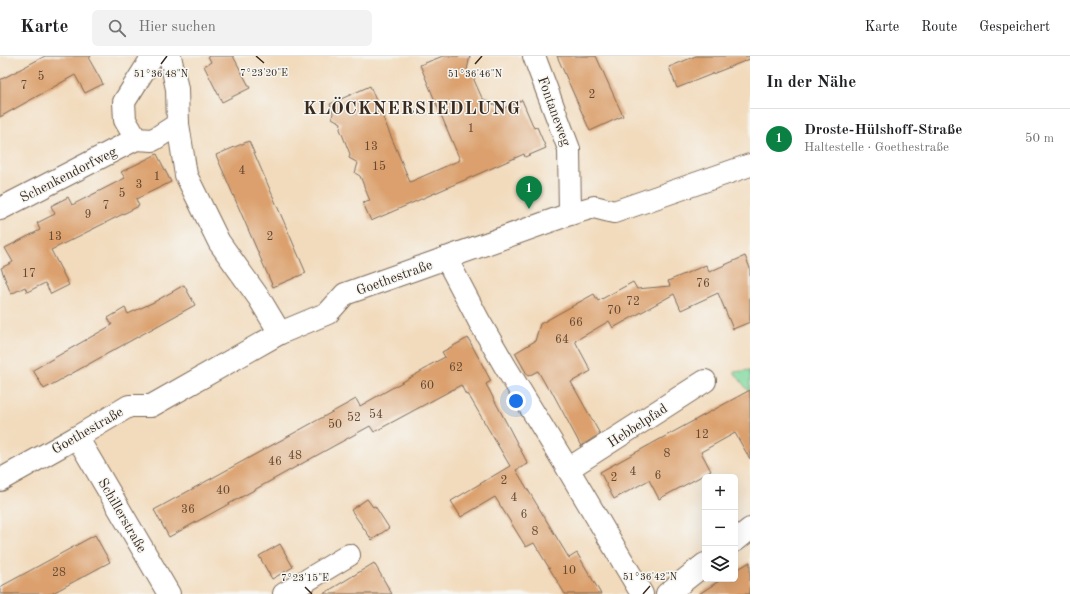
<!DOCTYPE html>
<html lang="de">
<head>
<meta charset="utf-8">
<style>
  :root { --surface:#fff; --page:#f2f2f2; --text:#202124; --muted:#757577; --line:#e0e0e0; --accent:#0b8043 }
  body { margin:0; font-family:"Old Standard TT",serif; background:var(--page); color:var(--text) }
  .controls { position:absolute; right:12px; bottom:12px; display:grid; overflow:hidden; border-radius:6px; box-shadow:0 4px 16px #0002 }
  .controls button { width:36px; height:36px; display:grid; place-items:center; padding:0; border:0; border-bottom:1px solid var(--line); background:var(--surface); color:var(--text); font:20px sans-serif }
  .you { position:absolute; left:516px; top:345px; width:14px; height:14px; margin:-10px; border:3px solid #fff; border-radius:50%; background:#1a73e8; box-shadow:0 0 0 6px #1a73e833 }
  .badge { display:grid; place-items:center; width:26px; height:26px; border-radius:50%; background:var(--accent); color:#fff; font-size:13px; font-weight:700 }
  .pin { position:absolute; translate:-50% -33px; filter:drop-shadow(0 1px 2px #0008) }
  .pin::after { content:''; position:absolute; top:21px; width:14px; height:12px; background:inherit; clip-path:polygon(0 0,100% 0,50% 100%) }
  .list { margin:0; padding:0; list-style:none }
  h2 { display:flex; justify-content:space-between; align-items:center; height:52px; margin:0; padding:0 16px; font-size:17px }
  h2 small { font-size:13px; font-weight:400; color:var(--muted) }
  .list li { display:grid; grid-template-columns:26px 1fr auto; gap:12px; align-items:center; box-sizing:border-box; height:60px; padding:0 16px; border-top:1px solid var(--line) }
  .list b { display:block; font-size:15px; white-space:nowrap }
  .list p { margin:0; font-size:13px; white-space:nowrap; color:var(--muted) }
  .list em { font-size:13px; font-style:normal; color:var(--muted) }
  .icon { flex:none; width:22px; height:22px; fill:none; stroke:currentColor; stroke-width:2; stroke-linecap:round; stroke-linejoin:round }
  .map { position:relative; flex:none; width:750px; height:538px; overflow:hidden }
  header { display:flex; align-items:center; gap:24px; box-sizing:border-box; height:56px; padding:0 20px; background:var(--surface); border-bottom:1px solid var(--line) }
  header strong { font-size:19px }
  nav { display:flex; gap:22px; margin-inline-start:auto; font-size:14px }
  .search { width:280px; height:36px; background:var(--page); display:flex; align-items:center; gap:10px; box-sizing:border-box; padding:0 14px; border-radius:6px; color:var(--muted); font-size:15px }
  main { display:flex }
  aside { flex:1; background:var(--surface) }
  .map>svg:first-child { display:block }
  .green { fill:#7fd99e; stroke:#5d825e }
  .building { fill:#dba06d }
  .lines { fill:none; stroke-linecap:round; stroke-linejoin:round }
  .minor-casing { stroke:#7b6856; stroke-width:24 }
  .minor { stroke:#fff; stroke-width:22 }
  .ticks { fill:none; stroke:#3b2a1e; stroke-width:1.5 }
  .labels { text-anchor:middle; stroke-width:3; stroke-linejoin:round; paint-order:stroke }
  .number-label { font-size:12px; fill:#634832 }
  .street-label { font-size:14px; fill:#3b2a1e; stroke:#f6f6f2 }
  .district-label { font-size:18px; font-weight:bold; letter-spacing:1px; fill:#3b2a1e; stroke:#f6f6f2 }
  .ticks-label { font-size:10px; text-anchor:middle; fill:#3b2a1e; stroke:#f6f6f2; stroke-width:3; stroke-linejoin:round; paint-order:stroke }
</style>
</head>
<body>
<header>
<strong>Karte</strong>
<div class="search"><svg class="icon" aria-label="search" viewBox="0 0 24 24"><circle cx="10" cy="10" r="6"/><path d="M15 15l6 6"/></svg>Hier suchen</div>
<nav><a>Karte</a><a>Route</a><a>Gespeichert</a></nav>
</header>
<main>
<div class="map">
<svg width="750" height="538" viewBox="0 0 750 538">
  <rect width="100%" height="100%" fill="#f6f6f2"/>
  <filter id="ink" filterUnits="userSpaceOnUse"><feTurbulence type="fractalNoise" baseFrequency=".025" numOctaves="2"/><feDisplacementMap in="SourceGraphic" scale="8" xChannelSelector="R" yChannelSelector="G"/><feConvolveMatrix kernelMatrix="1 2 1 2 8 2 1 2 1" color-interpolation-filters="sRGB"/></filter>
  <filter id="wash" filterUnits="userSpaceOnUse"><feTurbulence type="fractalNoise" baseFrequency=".012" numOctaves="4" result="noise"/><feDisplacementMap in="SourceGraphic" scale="16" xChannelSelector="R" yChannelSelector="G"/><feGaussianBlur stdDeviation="0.9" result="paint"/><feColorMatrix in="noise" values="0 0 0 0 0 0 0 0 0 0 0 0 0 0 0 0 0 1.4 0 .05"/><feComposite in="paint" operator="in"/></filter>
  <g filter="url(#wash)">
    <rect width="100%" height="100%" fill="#f2dbbd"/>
    <path class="green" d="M750 314V337L734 316Z"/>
    <g id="blocks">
      <g class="building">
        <path d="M45 0H91L89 3 103 28 85 37 75 19 0 61V24Z"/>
        <path d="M208 0H233L250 32 222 46 204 10 211 6Z"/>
        <path d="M443 0H470L467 14 475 20 474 24 482 42 502 53 522 44 534 72 537 71 546 92 525 101 524 98 371 165 363 147 370 145 360 120 355 117 358 107 349 102 350 98 340 73 341 67 332 62 333 57 330 48 370 30 410 126 460 104 420 9Z"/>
        <path d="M557 0H596L623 60 590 75Z"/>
        <path d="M696 0H750V3L677 32 669 11Z"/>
        <path d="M249 85 306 217 273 231 216 99Z"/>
        <path d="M157 98 171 126 136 143 139 150 51 194 69 229 51 238 45 227 27 236 25 231 11 238 1 212 13 206 5 192 40 174 37 167 55 158 51 150 68 141 72 149 125 122 121 116Z"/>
        <path d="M745 200 750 212V266L733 273 718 237 681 254 674 238 613 272 609 265 575 285 591 315 571 326 600 378 581 390 550 332 548 333 538 315 528 320 515 297 535 285 540 268 594 238 598 245 633 226 637 233 670 230 668 225 706 209 709 216Z"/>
        <path d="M184 229 195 249 175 260 44 333 33 314 112 269 108 262 125 252 128 258 154 246Z"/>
        <path d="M468 282 491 325 486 328 528 408 516 414 569 502 577 497 601 538H565L534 487 526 491 495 441 461 461 451 445 510 410 468 338 466 339 461 329 374 376 370 370 169 481 154 454 356 343 360 350 429 311 428 310 445 301 442 296Z"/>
        <path d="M750 334V403L735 377 701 396 711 415 659 443 649 424 614 443 600 416Z"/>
        <path d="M367 443 373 451 375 450 389 472 372 484 351 454Z"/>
        <path d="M95 479 110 506 51 538H0V531Z"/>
        <path d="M280 488 293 511 272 523 259 500Z"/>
        <path d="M750 506V538H699L722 523H735V515Z"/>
        <path d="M374 507 392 538H323L356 518Z"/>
      </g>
    </g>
  </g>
  <g filter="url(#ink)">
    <use href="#blocks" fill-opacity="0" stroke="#7b6856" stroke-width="1"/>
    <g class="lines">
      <g class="minor-casing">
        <g id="minor">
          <path d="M153 0 124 46 125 64 136 83 153 84 178 68 177 33 170 0"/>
          <path d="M534 0 569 93 570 158"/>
          <path d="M178 68 186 119 219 186 259 242 280 277"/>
          <path d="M0 153 136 83"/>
          <path d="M446 202 479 265 505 310 568 413 642 538"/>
          <path d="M77 381 169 538"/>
          <path d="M568 413 705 325"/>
          <path d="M0 424 77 381 129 350H151L280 277 328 257 345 238 570 158 594 151 614 156 750 109"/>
          <path d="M735 485 750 473"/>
          <path d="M284 538 349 499"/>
          <path d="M667 538 705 508"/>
        </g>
      </g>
      <use href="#minor" class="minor"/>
    </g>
  </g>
  <path class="ticks" d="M256 0 264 7M161 8 167 0M475 8 482 0M305 531 312 538M643 538 650 530"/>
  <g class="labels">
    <g class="number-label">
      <text x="41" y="24">5</text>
      <text x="24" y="33">7</text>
      <text x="592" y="42">2</text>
      <text x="471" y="76">1</text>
      <text x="371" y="94">13</text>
      <text x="379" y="114">15</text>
      <text x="242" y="118">4</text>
      <text x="157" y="124">1</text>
      <text x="139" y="132">3</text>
      <text x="122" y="141">5</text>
      <text x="106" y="153">7</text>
      <text x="88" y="162">9</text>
      <text x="55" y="184">13</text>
      <text x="270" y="184">2</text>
      <text x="29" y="221">17</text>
      <text x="703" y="231">76</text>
      <text x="633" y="249">72</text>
      <text x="614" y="258">70</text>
      <text x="576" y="270">66</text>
      <text x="562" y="287">64</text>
      <text x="456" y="315">62</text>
      <text x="427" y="333">60</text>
      <text x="376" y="362">54</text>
      <text x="354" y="365">52</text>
      <text x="335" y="372">50</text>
      <text x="702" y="382">12</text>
      <text x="667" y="401">8</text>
      <text x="295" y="403">48</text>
      <text x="275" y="409">46</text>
      <text x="633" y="419">4</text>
      <text x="658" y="423">6</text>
      <text x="614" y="425">2</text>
      <text x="504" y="428">2</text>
      <text x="223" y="438">40</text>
      <text x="514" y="445">4</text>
      <text x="188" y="457">36</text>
      <text x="524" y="462">6</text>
      <text x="535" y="479">8</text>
      <text x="569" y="518">10</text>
      <text x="59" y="520">28</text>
    </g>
    <g class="street-label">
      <text transform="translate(555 55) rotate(70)" y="5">Fontaneweg</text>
      <text transform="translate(68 118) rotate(-27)" y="5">Schenkendorfweg</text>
      <text transform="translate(394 221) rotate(-20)" y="5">Goethestraße</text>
      <text transform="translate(637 369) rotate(-33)" y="5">Hebbelpfad</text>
      <text transform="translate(87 374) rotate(-30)" y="5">Goethestraße</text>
      <text transform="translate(123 459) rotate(60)" y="5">Schillerstraße</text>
    </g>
    <g class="district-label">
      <text x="412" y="58">KLÖCKNERSIEDLUNG</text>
    </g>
  </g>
  <g class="ticks-label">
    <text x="264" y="20">7°23'20"E</text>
    <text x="161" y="21">51°36'48"N</text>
    <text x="475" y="21">51°36'46"N</text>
    <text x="650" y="524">51°36'42"N</text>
    <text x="305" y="525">7°23'15"E</text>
  </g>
</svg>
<div class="controls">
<button>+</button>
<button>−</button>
<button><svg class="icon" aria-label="layers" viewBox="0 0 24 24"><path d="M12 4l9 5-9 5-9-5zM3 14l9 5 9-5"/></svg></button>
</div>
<div class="you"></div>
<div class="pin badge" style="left:529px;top:153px">1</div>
</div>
<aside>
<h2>In der Nähe<small></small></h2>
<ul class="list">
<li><span class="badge">1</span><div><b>Droste-Hülshoff-Straße</b><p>Haltestelle · Goethestraße</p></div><em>50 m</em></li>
</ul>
</aside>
</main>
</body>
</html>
